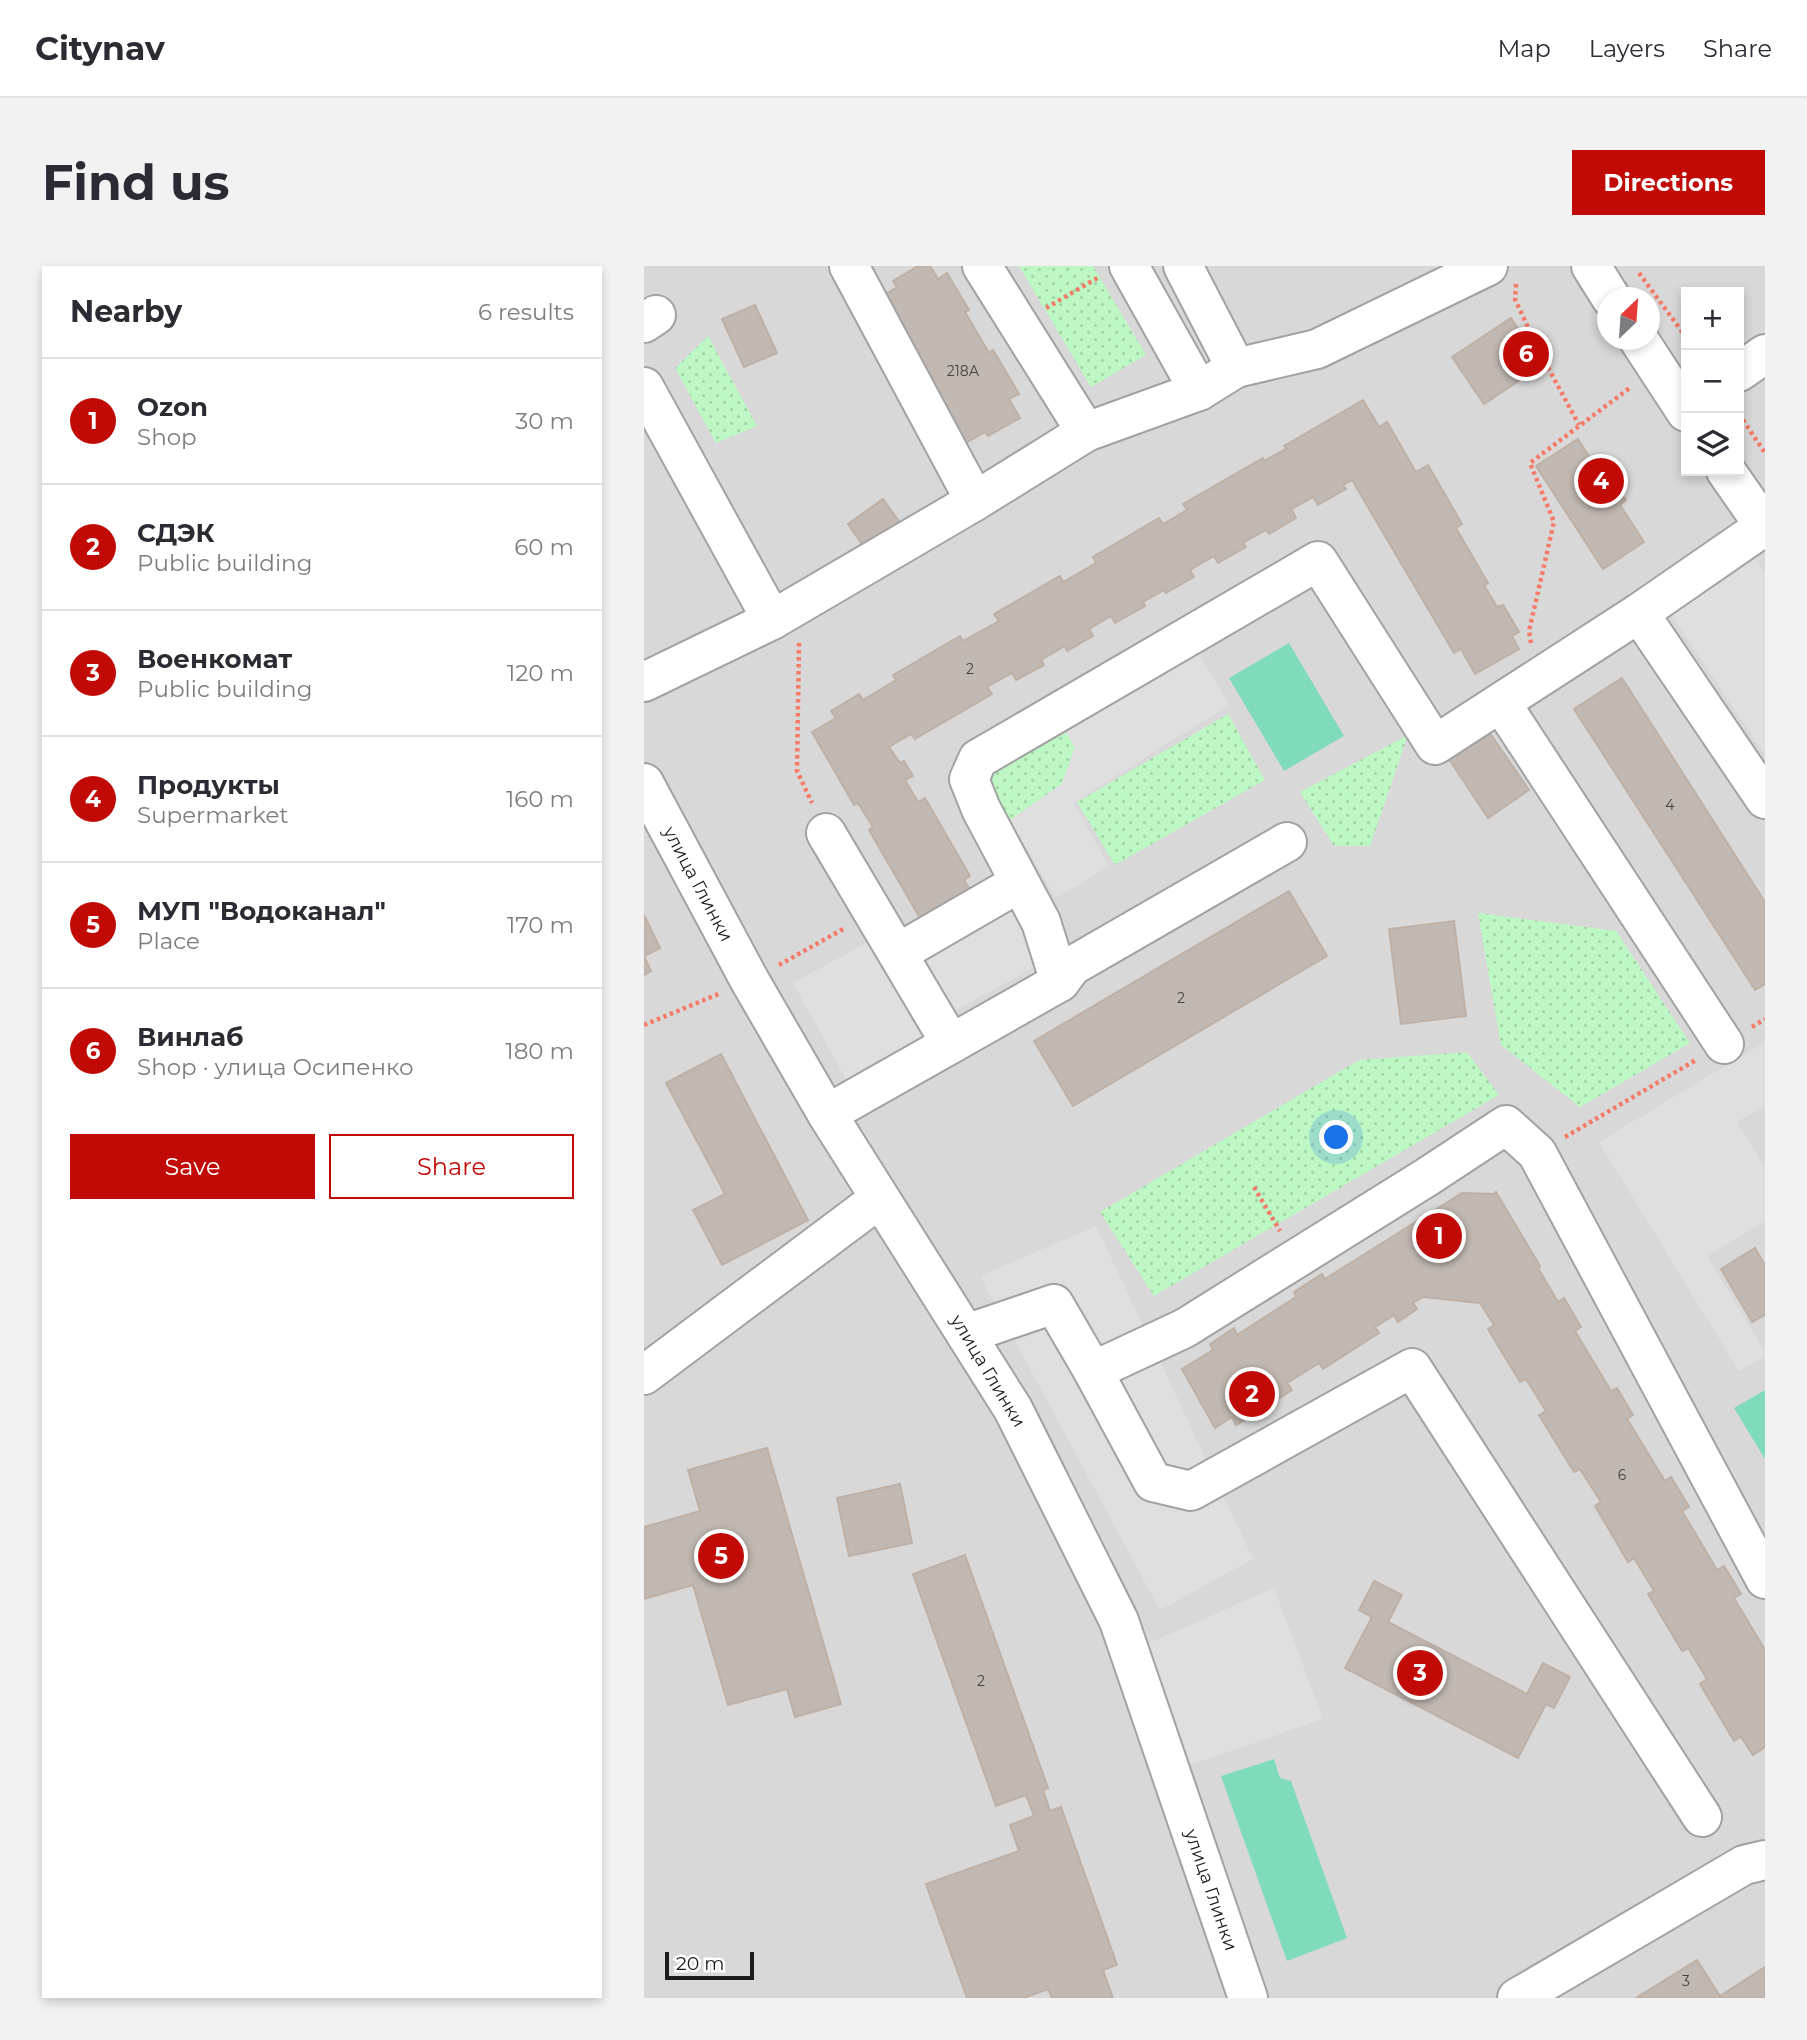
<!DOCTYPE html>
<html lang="en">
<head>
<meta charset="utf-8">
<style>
  :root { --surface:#fff; --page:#f2f2f3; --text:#2b2b33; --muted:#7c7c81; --line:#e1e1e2; --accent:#c10a06 }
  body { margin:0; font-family:Montserrat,sans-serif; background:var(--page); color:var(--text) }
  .controls { position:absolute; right:21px; top:21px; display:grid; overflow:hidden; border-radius:0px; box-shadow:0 4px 10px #0003 }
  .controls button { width:63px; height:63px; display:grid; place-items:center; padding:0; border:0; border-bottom:2px solid var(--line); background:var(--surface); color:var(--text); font:35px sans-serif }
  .compass { position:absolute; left:953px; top:21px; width:63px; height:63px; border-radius:50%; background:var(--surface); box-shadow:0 4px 10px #0003; rotate:25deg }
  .scale { position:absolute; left:21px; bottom:18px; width:89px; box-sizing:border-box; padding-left:7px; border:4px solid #1b1b1b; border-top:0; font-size:19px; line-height:24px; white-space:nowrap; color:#1b1b1b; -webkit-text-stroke:5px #fff; paint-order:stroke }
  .you { position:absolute; left:693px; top:872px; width:24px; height:24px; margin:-18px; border:5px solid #fff; border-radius:50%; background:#1a73e8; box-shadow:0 0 0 10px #1a73e833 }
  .badge { display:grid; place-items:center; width:46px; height:46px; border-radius:50%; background:var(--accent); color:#fff; font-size:23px; font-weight:700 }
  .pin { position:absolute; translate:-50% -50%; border:4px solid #fff; box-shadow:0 2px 7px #0006 }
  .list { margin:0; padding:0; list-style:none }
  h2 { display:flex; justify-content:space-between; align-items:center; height:91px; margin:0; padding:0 28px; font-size:30px }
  h2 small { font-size:23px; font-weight:400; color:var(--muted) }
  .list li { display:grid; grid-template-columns:46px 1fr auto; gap:21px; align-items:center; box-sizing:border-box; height:126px; padding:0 28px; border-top:2px solid var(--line) }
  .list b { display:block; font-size:26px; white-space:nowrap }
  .list p { margin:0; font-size:23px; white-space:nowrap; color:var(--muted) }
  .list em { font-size:23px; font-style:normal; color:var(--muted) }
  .actions { display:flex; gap:14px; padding:21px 28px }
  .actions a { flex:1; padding:16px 0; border:2px solid var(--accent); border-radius:0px; text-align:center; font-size:24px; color:var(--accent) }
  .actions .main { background:var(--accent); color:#fff }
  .icon { flex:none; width:38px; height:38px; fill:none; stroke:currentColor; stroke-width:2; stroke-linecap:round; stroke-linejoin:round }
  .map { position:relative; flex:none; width:1121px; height:1732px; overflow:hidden; border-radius:0px }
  header { display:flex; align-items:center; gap:42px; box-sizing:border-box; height:98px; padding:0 35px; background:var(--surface); border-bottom:2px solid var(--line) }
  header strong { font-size:33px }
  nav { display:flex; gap:38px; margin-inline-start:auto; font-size:24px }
  .intro { display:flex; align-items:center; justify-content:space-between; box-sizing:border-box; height:168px; padding:0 42px }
  h1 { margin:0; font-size:49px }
  .button { padding:18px 32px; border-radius:0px; background:var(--accent); color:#fff; font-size:24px; font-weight:700 }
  main { display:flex; gap:42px; padding:0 42px }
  aside { flex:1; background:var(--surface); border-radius:0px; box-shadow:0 4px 10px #0003 }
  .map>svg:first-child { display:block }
  .residential { fill:#d9d8d8; fill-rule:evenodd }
  .park { fill:url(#park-dots) }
  .pitch { fill:#80dbba }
  .parking { fill:#dfdfdf }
  .building { fill:#c1b8b1; stroke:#beb0a4; stroke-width:2 }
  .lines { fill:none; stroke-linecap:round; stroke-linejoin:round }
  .minor-casing { stroke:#a2a2a2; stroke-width:42 }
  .path { stroke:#f57b69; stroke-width:4.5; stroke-dasharray:3.5 3.5; stroke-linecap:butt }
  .minor { stroke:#fff; stroke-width:38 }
  .labels { text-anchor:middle; stroke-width:6; stroke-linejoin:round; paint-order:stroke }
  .number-label { font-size:14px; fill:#444240 }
  .street-label { font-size:18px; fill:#1b1b1b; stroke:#fff }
</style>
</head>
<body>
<header>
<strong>Citynav</strong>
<nav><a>Map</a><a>Layers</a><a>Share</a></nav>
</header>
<div class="intro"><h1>Find us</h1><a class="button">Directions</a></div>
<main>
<aside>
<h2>Nearby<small>6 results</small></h2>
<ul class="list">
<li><span class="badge">1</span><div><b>Ozon</b><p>Shop</p></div><em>30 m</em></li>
<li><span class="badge">2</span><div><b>СДЭК</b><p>Public building</p></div><em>60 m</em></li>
<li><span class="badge">3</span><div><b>Военкомат</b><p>Public building</p></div><em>120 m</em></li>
<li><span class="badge">4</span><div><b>Продукты</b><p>Supermarket</p></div><em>160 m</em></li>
<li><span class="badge">5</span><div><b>МУП &quot;Водоканал&quot;</b><p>Place</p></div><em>170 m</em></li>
<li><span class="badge">6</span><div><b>Винлаб</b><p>Shop · улица Осипенко</p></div><em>180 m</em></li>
</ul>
<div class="actions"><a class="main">Save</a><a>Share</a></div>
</aside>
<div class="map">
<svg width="1121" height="1732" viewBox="0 0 1121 1732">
  <defs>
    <pattern id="park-dots" width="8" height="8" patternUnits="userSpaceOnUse" patternTransform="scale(1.75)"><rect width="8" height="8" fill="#bdf7c3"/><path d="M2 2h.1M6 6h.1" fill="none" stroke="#a2d3a7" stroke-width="1.8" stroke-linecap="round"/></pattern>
  </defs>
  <rect width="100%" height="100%" fill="#ede9e1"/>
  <path class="residential" d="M0 0H1121V1732H0ZM1042 26H1095V205H1042ZM964 32H1006V74H964Z"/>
  <g class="park">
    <path d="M375 0H449L502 89 447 121Z"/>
    <path d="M64 70 113 160 72 177 31 102Z"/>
    <path d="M584 448 621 514 471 599 433 536Z"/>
    <path d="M419 460 431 481 418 518 366 554 341 510Z"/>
    <path d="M764 469 726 580H690L656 526Z"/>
    <path d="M834 647 972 665 1046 777 936 841 857 779Z"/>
    <path d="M823 786 855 829 510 1030 456 946 715 794Z"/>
  </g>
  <g class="pitch">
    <path d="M645 377 700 470 640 505 585 412Z"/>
    <path d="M1121 1124V1193L1090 1142Z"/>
    <path d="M630 1493 636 1512 647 1515 703 1672 643 1695 577 1510Z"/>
  </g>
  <g class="parking">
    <path d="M1108 288 1121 308V489L1024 344Z"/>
    <path d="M553 384 585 439 429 537 465 600 412 632 366 554 418 518 431 482 419 460Z"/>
    <path d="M367 639 398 697 303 749 271 692Z"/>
    <path d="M226 675 280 773 203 815 149 717Z"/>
    <path d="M1121 776V839L1093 856 1121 902V955L1063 990 1121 1086V1090L1095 1105 955 876Z"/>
    <path d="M452 960 609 1293 516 1344 336 1010Z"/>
    <path d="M630 1322 679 1453 541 1501 501 1379Z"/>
  </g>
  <g class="building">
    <path d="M274 0H286L294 13 303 7 325 44 321 46 345 87 349 84 375 128 365 133 376 152 344 170 341 166 322 177 235 32 253 21 249 15Z"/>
    <path d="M111 39 133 87 100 101 78 53Z"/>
    <path d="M867 52 898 99 840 138 808 91Z"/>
    <path d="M719 134 735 161 743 156 772 206 784 199 818 258 812 262 844 317 840 319 853 341 859 339 875 366 868 370 875 383 831 408 817 383 810 387 708 214 699 219 702 223 674 239 669 231 647 243 652 252 625 268 622 264 599 277 602 281 574 297 570 290 546 304 550 311 522 327 520 324 499 336 501 340 471 357 467 350 445 363 449 370 423 385 421 380 397 394 400 399 372 414 368 407 343 421 348 428 271 473 267 468 245 481 256 497 260 495 269 510 261 514 274 536 281 532 326 610 320 614 334 637 284 666 225 564 229 561 214 537 210 539 168 466 192 452 187 445 215 428 219 434 252 414 249 409 316 370 319 375 355 355 350 348 416 310 419 316 452 297 449 291 515 252 519 258 543 244 539 238 619 192 620 195 642 183 640 180Z"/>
    <path d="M934 173 959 212 965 208 982 234 976 239 1000 276 959 303 892 200Z"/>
    <path d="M239 233 257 258 222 284 204 258Z"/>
    <path d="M978 412 1121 636V718L1111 724 930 443Z"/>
    <path d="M843 463 885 524 844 552 803 490Z"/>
    <path d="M645 625 683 690 429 840 390 775Z"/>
    <path d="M0 649 16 682 0 690 7 705 0 709Z"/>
    <path d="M810 655 822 750 757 758 745 663Z"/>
    <path d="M77 788 164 954 78 999 49 944 81 928 22 817Z"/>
    <path d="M852 926 896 1000 894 1002 914 1036 920 1032 937 1061 931 1065 967 1125 973 1122 989 1149 983 1153 1021 1215 1027 1211 1045 1241 1038 1245 1073 1304 1080 1300 1097 1328 1090 1332 1121 1384V1481L1109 1489 1097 1471 1090 1475 1056 1418 1063 1413 1044 1382 1038 1385 1004 1328 1010 1325 990 1292 984 1296 951 1240 957 1236 936 1203 930 1206 895 1149 902 1145 882 1113 876 1116 844 1063 850 1059 836 1037 779 1031 769 1037 773 1043 754 1056 750 1049 731 1061 735 1067 679 1103 675 1097 643 1117 648 1124 592 1159 588 1151 571 1162 538 1103 569 1084 566 1078 590 1062 593 1069 652 1031 650 1026 678 1008 681 1013 818 927 849 928Z"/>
    <path d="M1111 982 1121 999V1049L1108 1056 1077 1003Z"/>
    <path d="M123 1182 197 1438 151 1451 143 1423 84 1439 49 1319 0 1333V1261L56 1245 44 1204Z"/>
    <path d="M256 1218 268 1277 205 1290 193 1232Z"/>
    <path d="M321 1289 404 1522 399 1524 406 1545 417 1541 473 1699 459 1704 469 1732H408L404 1723 380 1732H323L282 1618 375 1585 366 1559 390 1550 382 1529 352 1540 269 1308Z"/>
    <path d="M730 1315 758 1329 744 1356 883 1428 899 1397 926 1411 910 1442 902 1438 874 1492 701 1402 728 1351 715 1344Z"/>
    <path d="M1053 1694 1076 1730 1121 1701V1732H992Z"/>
  </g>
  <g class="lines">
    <g class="minor-casing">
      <g id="minor">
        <path d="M205 0 331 235"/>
        <path d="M338 0 442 166"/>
        <path d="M485 0 555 125"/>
        <path d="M539 0 592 102"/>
        <path d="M947 0 967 32"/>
        <path d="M0 57 12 49"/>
        <path d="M995 74 1042 146"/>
        <path d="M1095 106 1121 88"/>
        <path d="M0 121 128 354"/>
        <path d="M1082 205 1121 261"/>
        <path d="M995 347 1121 533"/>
        <path d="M0 416 128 354 331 235 442 166 555 125 592 102 673 83 844 0"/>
        <path d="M857 437 1080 778"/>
        <path d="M0 517 106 715 183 848 369 1143 475 1355 604 1732"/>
        <path d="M182 567 307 778"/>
        <path d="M254 687 375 617"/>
        <path d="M416 716 397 656 337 543 325 513 334 493 674 295 791 479 995 347 1121 260"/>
        <path d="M183 848 416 716 428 700 643 576"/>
        <path d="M322 1068 410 1038 449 1105 541 1062 783 911 862 859 893 887 1121 1313"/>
        <path d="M449 1105 509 1216 547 1225 768 1102 1058 1551"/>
        <path d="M0 1109 235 933"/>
        <path d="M873 1732 1100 1599 1121 1594"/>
      </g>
    </g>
    <g class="path">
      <path d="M995 7 1042 71"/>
      <path d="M872 18 871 33 894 83 935 159"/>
      <path d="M402 42 455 11"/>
      <path d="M1095 148 1121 187"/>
      <path d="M155 377 153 505 168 537"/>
      <path d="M887 377 885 365 910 256 886 197 987 121"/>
      <path d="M135 699 201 662"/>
      <path d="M0 759 77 727"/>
      <path d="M1108 761 1121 753"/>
      <path d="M921 871 1052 794"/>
      <path d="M610 921 636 965"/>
    </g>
    <use href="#minor" class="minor"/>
  </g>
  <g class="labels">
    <g class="number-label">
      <text x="319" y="110">218А</text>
      <text x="326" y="408">2</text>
      <text x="1026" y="544">4</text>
      <text x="537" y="737">2</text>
      <text x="978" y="1214">6</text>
      <text x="337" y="1420">2</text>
      <text x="1042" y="1720">3</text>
    </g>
    <g class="street-label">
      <text transform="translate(54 618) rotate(62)" y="6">улица Глинки</text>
      <text transform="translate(344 1105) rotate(59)" y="6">улица Глинки</text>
      <text transform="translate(567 1624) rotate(71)" y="6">улица Глинки</text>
    </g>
  </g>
</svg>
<div class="controls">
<button>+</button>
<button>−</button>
<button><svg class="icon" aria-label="layers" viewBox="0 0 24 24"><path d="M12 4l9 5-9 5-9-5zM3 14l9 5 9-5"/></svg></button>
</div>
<svg class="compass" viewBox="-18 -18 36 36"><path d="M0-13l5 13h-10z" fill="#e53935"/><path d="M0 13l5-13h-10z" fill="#7c7c81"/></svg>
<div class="scale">20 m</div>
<div class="you"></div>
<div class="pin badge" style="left:795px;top:970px">1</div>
<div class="pin badge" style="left:608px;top:1128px">2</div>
<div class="pin badge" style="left:776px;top:1407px">3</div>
<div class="pin badge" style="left:957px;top:215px">4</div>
<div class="pin badge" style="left:77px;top:1290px">5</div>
<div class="pin badge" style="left:882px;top:88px">6</div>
</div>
</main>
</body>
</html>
